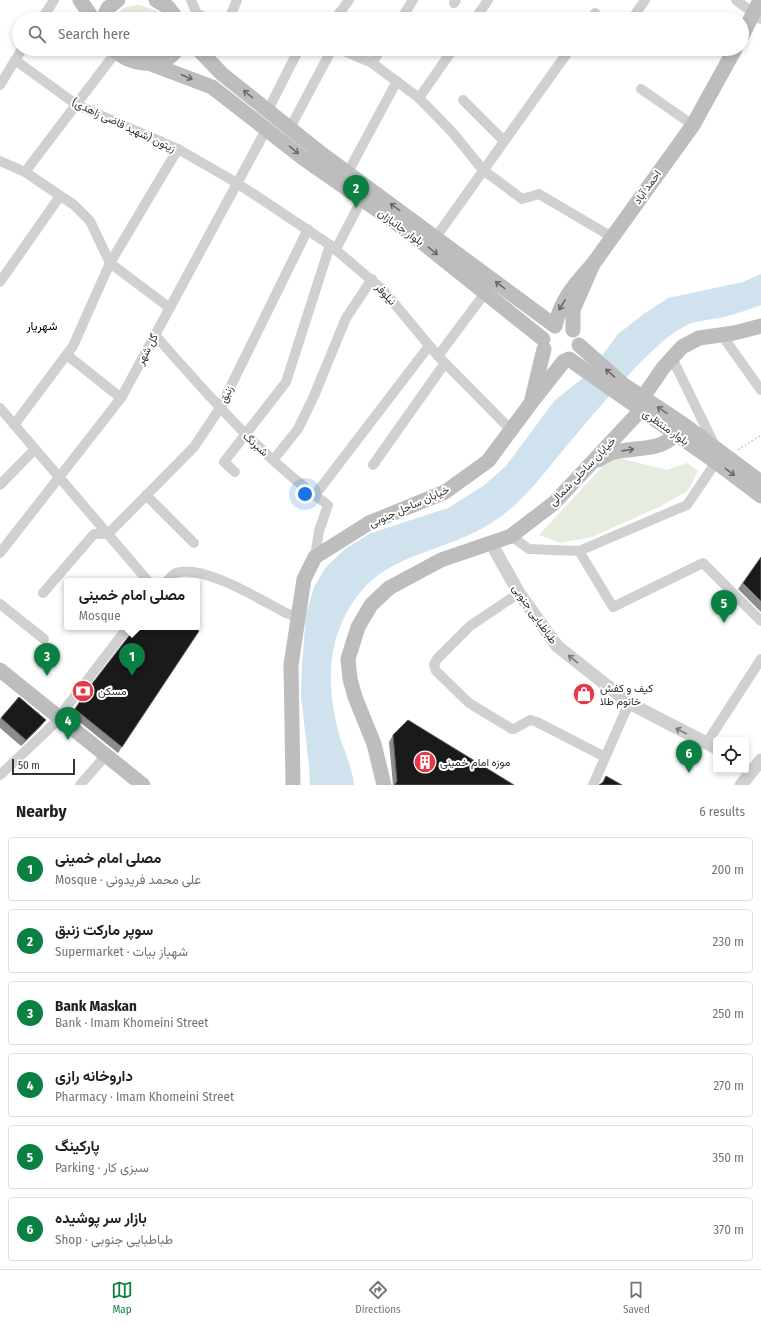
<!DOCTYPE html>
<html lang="en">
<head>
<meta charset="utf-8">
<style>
  :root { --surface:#fff; --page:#f2f2f2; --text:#202124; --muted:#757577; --line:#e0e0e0; --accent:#0b8043 }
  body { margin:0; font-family:"Fira Sans Condensed",Vazirmatn,sans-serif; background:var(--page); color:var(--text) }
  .controls { position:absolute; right:12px; bottom:12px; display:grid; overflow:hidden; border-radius:4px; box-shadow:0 2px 6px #0003 }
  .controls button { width:36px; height:36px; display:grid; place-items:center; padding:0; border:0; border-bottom:1px solid var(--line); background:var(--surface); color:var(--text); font:20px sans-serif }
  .scale { position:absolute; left:12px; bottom:10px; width:63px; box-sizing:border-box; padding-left:4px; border:2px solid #333; border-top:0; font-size:11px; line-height:14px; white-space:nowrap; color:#333; -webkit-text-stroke:3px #fff; paint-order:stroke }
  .you { position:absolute; left:305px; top:494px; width:14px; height:14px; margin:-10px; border:3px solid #fff; border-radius:50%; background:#1a73e8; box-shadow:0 0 0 6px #1a73e833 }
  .badge { display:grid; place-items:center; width:26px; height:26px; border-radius:50%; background:var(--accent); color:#fff; font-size:13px; font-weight:700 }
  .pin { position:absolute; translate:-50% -33px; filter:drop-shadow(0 1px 2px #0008) }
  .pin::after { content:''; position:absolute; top:21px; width:14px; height:12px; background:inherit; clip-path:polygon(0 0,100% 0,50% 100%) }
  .popup { position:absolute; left:64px; top:578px; width:136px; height:52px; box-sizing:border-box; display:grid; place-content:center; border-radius:4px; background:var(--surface); filter:drop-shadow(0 1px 3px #0005); font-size:13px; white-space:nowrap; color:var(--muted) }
  .popup b { font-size:15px; color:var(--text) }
  .popup::after { content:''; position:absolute; left:50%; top:100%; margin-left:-8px; border:8px solid transparent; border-top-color:var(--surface) }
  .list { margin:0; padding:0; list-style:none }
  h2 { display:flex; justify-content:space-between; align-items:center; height:52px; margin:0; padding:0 16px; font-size:17px }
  h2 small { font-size:13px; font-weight:400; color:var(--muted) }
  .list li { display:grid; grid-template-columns:26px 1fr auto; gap:12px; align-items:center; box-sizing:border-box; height:64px; margin:0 8px 8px; padding:0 8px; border:1px solid var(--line); border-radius:4px }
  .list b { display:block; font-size:15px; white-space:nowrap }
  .list p { margin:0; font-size:13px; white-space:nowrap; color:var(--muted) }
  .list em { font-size:13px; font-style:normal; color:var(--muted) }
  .icon { flex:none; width:22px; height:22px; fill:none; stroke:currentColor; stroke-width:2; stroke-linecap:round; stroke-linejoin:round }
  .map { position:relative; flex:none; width:761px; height:785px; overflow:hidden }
  .search { position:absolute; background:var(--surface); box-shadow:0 2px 6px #0003; left:12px; right:12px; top:12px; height:44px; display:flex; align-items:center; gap:10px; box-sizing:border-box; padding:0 14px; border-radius:22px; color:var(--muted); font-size:15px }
  .sheet { height:484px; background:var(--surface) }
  nav { display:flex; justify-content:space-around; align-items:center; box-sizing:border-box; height:56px; border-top:1px solid var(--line); background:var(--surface); font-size:11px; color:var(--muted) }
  nav a { display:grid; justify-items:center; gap:2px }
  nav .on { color:var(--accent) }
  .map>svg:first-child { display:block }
  .green { fill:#e6ecdf }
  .water { fill:#cfe2ee }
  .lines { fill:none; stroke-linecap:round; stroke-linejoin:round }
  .path { stroke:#cdcdcd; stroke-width:1.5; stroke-dasharray:2 2; stroke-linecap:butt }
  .minor { stroke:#d0d0d0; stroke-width:10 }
  .tertiary { stroke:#d0d0d0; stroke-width:13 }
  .secondary { stroke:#bdbdbd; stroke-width:15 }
  .wall { fill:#8c8c8c }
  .shaded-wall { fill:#5f5f5f }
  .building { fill:#1a1a1a; stroke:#5f5f5f }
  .oneway { stroke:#6a6a6a }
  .oneway2 { stroke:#7a7a7a }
  .labels { text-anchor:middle; stroke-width:4; stroke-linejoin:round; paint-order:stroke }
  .street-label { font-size:11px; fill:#333; stroke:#fff }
  .poi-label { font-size:11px; fill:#333; stroke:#fff; text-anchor:start }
  .neighbourhood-label { font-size:12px; fill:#000; stroke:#fff }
</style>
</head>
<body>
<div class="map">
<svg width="761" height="785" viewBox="0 0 761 785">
  <rect width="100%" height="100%" fill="#fff"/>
  <g class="green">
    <path d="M140 5 157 11 166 19H113C119 8 128 5 140 5Z"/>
    <path d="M129 49H164C153 56 141 55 129 49Z"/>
    <path d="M615 457 667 470 687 463 698 471 689 490 661 506 592 537 560 543 539 535 605 464Z"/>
  </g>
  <path class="water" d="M761 274V305C749 309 736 314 724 317 712 320 696 320 685 326 666 336 652 351 636 367 609 395 584 425 559 455 541 477 523 501 500 517 441 560 374 546 341 625 325 661 330 704 341 741 346 754 353 771 354 785H310L309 766 301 696 302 666 306 614 314 587 326 567 345 549 371 533 448 508 483 486 506 466 555 400 588 374 618 334 645 313 668 298 743 282Z"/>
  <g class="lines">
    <path class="path" d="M738 450 761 435"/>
    <g class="minor">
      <path d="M191 0 197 14 211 19"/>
      <path d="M736 0 761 19"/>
      <path d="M454 3 456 0"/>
      <path d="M42 19 54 0"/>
      <path d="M229 19 237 0"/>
      <path d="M335 19 349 0"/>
      <path d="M401 19 413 0"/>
      <path d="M475 19 488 0"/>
      <path d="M591 19 595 13"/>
      <path d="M632 19 645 0"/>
      <path d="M339 49 372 63 419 98 453 133 483 170 522 199 539 194 612 237"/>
      <path d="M15 60 77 105 178 149 237 183 330 245 383 290 438 356 511 430"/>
      <path d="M372 63 381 49"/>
      <path d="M0 85 22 49"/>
      <path d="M641 89 693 125"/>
      <path d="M419 98 453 49"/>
      <path d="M463 100 504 141"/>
      <path d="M268 110 299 49"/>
      <path d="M290 128 332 49"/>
      <path d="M0 161 25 172 74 205 90 221 110 263 170 308"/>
      <path d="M25 172 116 52"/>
      <path d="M348 172 397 81"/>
      <path d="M436 237 570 49"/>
      <path d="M336 249 362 199"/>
      <path d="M0 282 60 196"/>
      <path d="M721 334 761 390"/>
      <path d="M155 335C208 395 262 458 328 505L319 531 315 557"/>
      <path d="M67 355 121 398"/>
      <path d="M438 356 485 293"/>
      <path d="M672 358 715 446"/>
      <path d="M0 408 148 581"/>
      <path d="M14 425 73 346 110 263 178 149"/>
      <path d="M274 459 298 429 314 396 346 318 372 279"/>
      <path d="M373 465 445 363"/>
      <path d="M235 472 224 462 286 382 330 245"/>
      <path d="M0 485 35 449"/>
      <path d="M146 495 194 543"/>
      <path d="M315 495 429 346"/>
      <path d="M511 536 529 549 579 551 687 505 716 462"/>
      <path d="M579 551 613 607 703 563 761 621"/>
      <path d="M0 553 121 398 267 128"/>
      <path d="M167 581C169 579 173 574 176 573 203 564 261 600 286 613L298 617"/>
      <path d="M43 593 94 534H108L194 447 220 408 308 229"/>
      <path d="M519 593 470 626 437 659 434 665 436 671 469 703 512 729H514L530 720 537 722 605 757"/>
      <path d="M0 604 44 639"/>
      <path d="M58 718 128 627"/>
      <path d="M706 744 761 659"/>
      <path d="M0 775 54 724"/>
      <path d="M80 785 101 761"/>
      <path d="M593 785 629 703"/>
    </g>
    <g class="tertiary">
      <path d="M491 543 519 593 557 646 629 703 716 748"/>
      <path d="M741 785 761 760"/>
    </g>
    <g class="secondary">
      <path d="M80 0 93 19"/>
      <path d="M156 0 168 7 177 19"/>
      <path d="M103 19 108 8 118 0"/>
      <path d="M742 36 760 0"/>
      <path d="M113 49C130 65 163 71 177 49"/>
      <path d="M198 49 222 74 322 154 555 326C561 299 575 284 593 264"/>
      <path d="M151 64 212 87 303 158 409 232 543 339"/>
      <path d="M573 330V310L593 264 693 125 735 49"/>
      <path d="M579 345 624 385 683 424 761 482"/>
      <path d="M569 359 716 462 761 496"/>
      <path d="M643 397 663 368 682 347 699 338 734 333 761 326"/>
      <path d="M534 399 564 361"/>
      <path d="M598 460C603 457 609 453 615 452 642 446 664 453 682 427"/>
      <path d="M0 670 143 785"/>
      <path d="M293 785 291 665 304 579 315 557 369 523 445 492 488 461 531 403 544 349"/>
      <path d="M384 785 374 744 355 697 350 679 348 659 358 627 371 605 389 588 441 560 511 536 554 503 641 410"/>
    </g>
  </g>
  <g class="wall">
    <path d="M761 557V612L738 589Z"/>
    <path d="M134 627H187L191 629 199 631 118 753 71 715 84 695 133 630Z"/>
    <path d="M19 697 41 726 21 746 0 728V719Z"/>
    <path d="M393 735 514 785H393L389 742Z"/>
  </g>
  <path class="shaded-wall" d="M46 720 41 726 21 746 26 740Z"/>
  <g class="building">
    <path d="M761 557V601L743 583Z"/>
    <path d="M136 627H187L191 629 195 628 199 631 122 747 75 709 88 689Z"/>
    <path d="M19 697 46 720 26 740 1 718Z"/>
    <path d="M408 720 514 785H395L397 781 393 735Z"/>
    <path d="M606 776 622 785H599L603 782Z"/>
  </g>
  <defs><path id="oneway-shaft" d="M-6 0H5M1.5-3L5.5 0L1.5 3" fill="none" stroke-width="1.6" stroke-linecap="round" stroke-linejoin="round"/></defs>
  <g class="oneway">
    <use href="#oneway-shaft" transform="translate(187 77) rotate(23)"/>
    <use href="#oneway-shaft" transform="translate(248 94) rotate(-141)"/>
    <use href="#oneway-shaft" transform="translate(294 150) rotate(39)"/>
    <use href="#oneway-shaft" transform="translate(395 207) rotate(-144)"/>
    <use href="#oneway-shaft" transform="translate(433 251) rotate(39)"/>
    <use href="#oneway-shaft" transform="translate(500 285) rotate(-143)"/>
    <use href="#oneway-shaft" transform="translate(562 305) rotate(121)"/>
    <use href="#oneway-shaft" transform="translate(610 373) rotate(-139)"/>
    <use href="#oneway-shaft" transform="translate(662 410) rotate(-146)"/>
    <use href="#oneway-shaft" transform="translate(628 450) rotate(-8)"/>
    <use href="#oneway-shaft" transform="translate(730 472) rotate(37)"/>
  </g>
  <g class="oneway2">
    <use href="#oneway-shaft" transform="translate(573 659) rotate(-141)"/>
    <use href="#oneway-shaft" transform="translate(681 731) rotate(-152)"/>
  </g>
  <defs>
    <g id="bank-disc" transform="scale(1.15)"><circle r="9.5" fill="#e63946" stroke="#fff"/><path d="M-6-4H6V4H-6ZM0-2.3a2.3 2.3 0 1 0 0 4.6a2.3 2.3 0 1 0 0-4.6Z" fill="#fff"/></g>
    <g id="shop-disc" transform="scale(1.15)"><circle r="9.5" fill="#e63946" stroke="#fff"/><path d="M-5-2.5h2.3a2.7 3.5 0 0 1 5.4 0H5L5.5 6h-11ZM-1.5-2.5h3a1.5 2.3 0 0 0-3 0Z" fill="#fff"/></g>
    <g id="building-disc" transform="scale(1.15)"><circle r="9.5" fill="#e63946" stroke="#fff"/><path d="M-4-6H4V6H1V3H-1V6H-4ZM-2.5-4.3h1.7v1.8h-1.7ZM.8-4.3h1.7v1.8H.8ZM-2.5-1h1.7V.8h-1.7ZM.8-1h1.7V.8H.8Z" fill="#fff"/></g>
  </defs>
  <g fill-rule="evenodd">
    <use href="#bank-disc" x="83" y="691"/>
    <use href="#shop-disc" x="584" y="694"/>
    <use href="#building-disc" x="425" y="762"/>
  </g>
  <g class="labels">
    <g class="street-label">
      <text transform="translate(124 125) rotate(25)" y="4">زیتون (شهید قاضی زاهدی)</text>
      <text transform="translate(647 187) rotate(-54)" y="4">احمد آباد</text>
      <text transform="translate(401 227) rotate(36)" y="4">بلوار جانبازان</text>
      <text transform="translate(386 294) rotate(48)" y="4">نیلوفر</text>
      <text transform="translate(147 349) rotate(-62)" y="4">گل شهر</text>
      <text transform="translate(226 394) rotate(-64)" y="4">زنبق</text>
      <text transform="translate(666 427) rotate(35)" y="4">بلوار منتظری</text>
      <text transform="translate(256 444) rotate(42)" y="4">شبرنگ</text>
      <text transform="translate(582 471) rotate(-46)" y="4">خیابان ساحلی شمالی</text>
      <text transform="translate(409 506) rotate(-24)" y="4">خیابان ساحل جنوبی</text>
      <text transform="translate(535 614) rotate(55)" y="4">طباطبایی جنوبی</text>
    </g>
    <g class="poi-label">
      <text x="600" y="692">کیف و کفش<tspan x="600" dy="13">خانوم طلا</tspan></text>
      <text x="98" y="695">مسکن</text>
      <text x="440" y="766">موزه امام خمینی</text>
    </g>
    <g class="neighbourhood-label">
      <text x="42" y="330">شهریار</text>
    </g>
  </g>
</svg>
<div class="controls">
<button><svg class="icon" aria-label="locate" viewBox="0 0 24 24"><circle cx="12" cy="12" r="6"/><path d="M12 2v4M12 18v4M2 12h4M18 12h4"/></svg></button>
</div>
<div class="scale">50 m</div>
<div class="you"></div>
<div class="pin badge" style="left:132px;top:676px">1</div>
<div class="popup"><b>مصلی امام خمینی</b>Mosque</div>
<div class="pin badge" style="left:356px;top:208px">2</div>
<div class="pin badge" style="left:47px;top:676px">3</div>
<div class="pin badge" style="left:68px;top:740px">4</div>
<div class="pin badge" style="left:724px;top:623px">5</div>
<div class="pin badge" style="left:689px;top:773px">6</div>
<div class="search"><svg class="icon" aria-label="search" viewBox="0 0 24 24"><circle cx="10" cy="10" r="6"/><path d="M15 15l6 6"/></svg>Search here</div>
</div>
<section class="sheet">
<h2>Nearby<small>6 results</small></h2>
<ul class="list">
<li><span class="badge">1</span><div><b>مصلی امام خمینی</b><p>Mosque · علی محمد فریدونی</p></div><em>200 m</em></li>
<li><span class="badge">2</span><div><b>سوپر مارکت زنبق</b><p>Supermarket · شهباز بیات</p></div><em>230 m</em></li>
<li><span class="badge">3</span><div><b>Bank Maskan</b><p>Bank · Imam Khomeini Street</p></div><em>250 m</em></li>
<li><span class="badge">4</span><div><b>داروخانه رازی</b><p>Pharmacy · Imam Khomeini Street</p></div><em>270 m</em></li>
<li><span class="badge">5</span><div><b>پارکینگ</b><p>Parking · سبزی کار</p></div><em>350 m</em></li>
<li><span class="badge">6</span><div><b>بازار سر پوشیده</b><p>Shop · طباطبایی جنوبی</p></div><em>370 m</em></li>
</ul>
</section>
<nav>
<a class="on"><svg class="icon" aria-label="map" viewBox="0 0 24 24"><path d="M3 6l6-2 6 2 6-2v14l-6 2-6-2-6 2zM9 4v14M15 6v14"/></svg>Map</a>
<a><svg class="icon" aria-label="directions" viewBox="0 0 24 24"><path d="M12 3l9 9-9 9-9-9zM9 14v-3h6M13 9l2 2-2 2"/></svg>Directions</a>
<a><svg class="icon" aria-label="saved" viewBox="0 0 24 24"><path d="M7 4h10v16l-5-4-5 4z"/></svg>Saved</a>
</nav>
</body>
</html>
